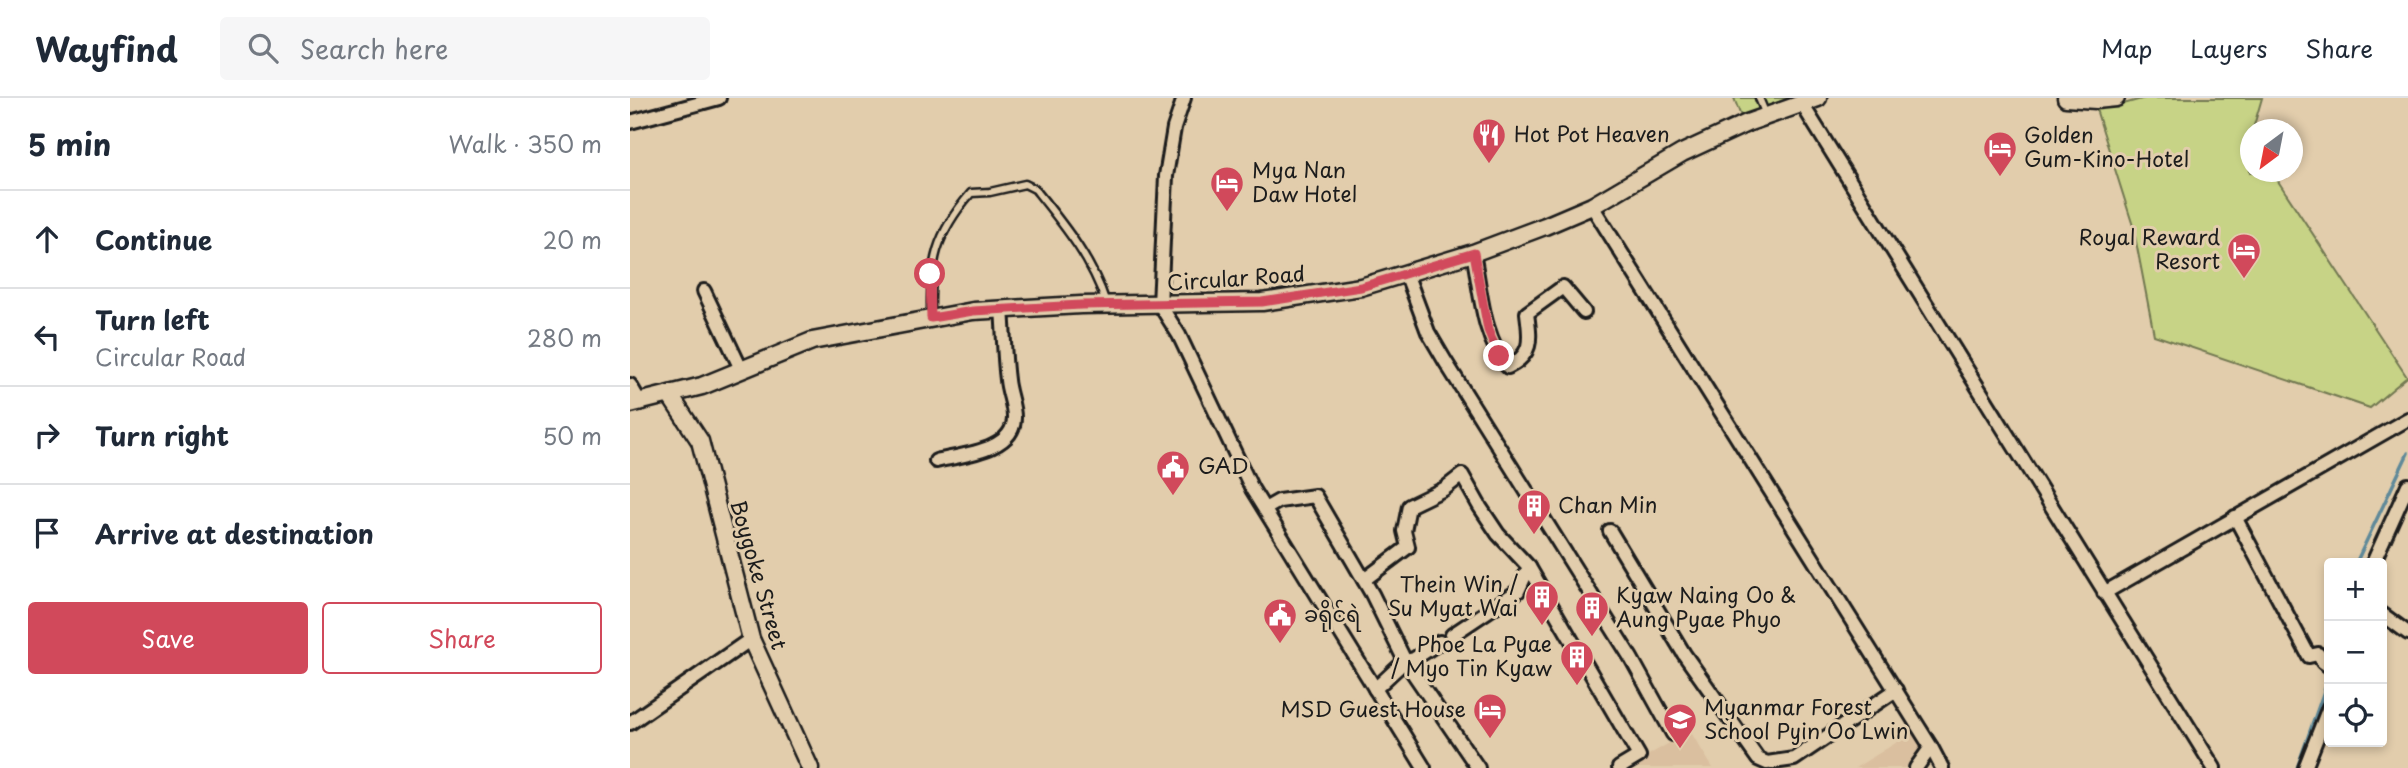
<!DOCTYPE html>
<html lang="en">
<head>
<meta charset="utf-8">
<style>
  :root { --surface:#fff; --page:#f6f6f7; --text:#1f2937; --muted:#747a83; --line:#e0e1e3; --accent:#d1495b }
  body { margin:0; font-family:"Playpen Sans","Noto Sans Myanmar",sans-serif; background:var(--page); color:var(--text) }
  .controls { position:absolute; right:21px; bottom:21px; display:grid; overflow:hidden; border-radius:7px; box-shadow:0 4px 10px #0003 }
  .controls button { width:63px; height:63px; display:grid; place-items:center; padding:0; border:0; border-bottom:2px solid var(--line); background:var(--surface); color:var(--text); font:35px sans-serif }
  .compass { position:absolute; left:1610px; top:21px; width:63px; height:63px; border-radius:50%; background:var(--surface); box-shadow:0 4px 10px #0003; rotate:212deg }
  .stop { position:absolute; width:21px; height:21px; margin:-16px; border:5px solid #d1495b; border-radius:50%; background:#fff }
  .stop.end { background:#d1495b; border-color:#fff; box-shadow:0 2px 7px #0008 }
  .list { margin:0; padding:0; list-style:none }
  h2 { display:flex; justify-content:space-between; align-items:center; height:91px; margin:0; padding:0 28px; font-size:30px }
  h2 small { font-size:23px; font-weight:400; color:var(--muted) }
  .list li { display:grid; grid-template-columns:46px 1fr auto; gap:21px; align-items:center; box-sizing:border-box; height:98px; padding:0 28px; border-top:2px solid var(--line) }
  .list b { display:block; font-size:26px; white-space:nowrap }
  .list p { margin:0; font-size:23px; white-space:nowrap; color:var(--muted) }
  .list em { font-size:23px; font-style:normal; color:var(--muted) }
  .actions { display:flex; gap:14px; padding:21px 28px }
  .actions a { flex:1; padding:16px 0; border:2px solid var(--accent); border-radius:7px; text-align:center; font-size:24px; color:var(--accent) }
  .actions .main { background:var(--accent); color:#fff }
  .icon { flex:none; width:38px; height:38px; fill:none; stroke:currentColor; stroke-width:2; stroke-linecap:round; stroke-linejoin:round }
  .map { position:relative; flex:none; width:1778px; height:670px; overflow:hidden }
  header { display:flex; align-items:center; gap:42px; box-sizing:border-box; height:98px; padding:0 35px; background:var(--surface); border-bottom:2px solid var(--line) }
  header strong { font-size:33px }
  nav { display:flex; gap:38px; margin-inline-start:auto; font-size:24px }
  .search { width:490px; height:63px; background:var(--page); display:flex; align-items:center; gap:18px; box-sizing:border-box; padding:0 24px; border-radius:7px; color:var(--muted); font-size:26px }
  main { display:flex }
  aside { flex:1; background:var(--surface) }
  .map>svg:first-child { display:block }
  .built { fill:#dabf9f }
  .green { fill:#c7d386; stroke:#727851; stroke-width:2 }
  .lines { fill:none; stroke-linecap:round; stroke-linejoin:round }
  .stream { stroke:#5f8999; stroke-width:3.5 }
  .service-casing { stroke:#1c1c1c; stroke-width:11 }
  .minor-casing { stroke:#1c1c1c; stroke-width:18 }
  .tertiary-casing { stroke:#1c1c1c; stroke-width:21 }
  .service { stroke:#e2cdac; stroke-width:6 }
  .minor { stroke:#e2cdac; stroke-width:12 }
  .tertiary { stroke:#e2cdac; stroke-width:16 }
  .route { stroke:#d1495b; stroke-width:9 }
  .labels { text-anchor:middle; stroke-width:6; stroke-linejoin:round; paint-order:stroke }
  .poi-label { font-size:21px; fill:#1c1c1c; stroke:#e2cdac; text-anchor:start }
  .street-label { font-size:21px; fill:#1c1c1c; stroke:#e2cdac }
</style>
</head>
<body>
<header>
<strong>Wayfind</strong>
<div class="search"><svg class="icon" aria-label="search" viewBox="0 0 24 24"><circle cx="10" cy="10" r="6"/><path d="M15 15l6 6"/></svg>Search here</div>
<nav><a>Map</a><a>Layers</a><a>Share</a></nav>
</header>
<main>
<aside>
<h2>5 min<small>Walk · 350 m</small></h2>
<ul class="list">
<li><svg class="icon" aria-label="ahead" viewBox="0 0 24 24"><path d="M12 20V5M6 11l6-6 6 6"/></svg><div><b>Continue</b></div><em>20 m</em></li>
<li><svg class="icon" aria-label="left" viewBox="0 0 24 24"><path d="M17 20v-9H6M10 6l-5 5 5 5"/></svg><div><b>Turn left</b><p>Circular Road</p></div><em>280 m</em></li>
<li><svg class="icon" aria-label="right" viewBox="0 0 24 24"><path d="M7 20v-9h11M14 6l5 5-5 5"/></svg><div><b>Turn right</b></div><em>50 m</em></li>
<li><svg class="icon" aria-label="arrive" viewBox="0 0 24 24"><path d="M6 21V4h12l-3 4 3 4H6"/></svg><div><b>Arrive at destination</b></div></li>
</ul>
<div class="actions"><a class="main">Save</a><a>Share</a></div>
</aside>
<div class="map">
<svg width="1778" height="670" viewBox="0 0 1778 670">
  <rect width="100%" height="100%" fill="#e2cdac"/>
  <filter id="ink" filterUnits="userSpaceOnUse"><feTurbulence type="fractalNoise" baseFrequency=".0143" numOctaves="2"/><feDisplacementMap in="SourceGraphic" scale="14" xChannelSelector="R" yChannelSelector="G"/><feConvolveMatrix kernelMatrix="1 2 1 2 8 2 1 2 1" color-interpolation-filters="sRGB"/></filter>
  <g filter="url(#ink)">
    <g class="built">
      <path d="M1060 633 1083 670H996Z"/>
      <path d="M1282 635 1291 649 1275 670H1225Z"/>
    </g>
    <g class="green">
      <path d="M1104 0H1170L1112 21Z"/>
      <path d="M1515 0H1632L1623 31 1620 32V74H1642L1777 279 1740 310 1524 237 1503 128 1465 8 1490 7Z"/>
    </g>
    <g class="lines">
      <g class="stream">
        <path d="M1726 465 1778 355"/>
        <path d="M1667 670 1699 579"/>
      </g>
      <g class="service-casing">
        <g id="service">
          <path d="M1129 0 1136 17"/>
          <path d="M301 218C300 164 305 137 341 95L360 94 395 86 405 91C433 126 462 161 476 205"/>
        </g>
      </g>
      <g class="minor-casing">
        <g id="minor">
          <path d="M554 0 544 30 536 78 530 207 549 237 622 391 794 670"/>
          <path d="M1172 6 1584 670"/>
          <path d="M0 24 89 0"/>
          <path d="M962 108 1301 649 1312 670"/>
          <path d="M843 155C851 193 852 239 878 269 904 256 900 240 897 215L933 189 954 214"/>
          <path d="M776 175 798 234 815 263 1001 560 1043 636"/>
          <path d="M74 193 111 271"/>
          <path d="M0 287 10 304"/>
          <path d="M306 363C331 357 385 353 384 319 384 307 378 294 377 282 374 259 374 235 372 211"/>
          <path d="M635 411 649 403 685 398 742 496 775 563 784 561 810 544"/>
          <path d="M1605 419 1679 558 1688 556 1693 564 1699 568"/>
          <path d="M980 433 1054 556 1128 661 1137 665 1164 661 1266 592"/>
          <path d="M1743 465 1778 387"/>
          <path d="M734 482 778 449 774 433 779 408 814 391 832 377 850 409 868 436 899 469"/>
          <path d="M1474 495 1778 321"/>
          <path d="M1752 516 1778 535"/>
          <path d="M822 537 888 493 899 469 1009 658 989 670"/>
          <path d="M745 591 775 563 848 670"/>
          <path d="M0 625 121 541"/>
          <path d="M1286 670 1301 649"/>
          <path d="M1675 670 1699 609"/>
        </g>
      </g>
      <g class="tertiary-casing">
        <g id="tertiary">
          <path d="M1436 0 1466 2 1486 0"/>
          <path d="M39 296 70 343 121 541 180 670"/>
          <path d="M0 306 72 288 182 243 343 213 451 207 632 204 731 189 843 155 915 128 962 108 1052 55 1117 25 1188 0"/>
        </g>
      </g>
      <use href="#service" class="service"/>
      <use href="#minor" class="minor"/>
      <use href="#tertiary" class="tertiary"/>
    </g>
  </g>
  <g class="lines" filter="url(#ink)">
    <path class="route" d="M300 176 301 220 343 213 451 207 632 204 731 189 844 155 858 232 869 258"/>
  </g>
  <defs>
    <g id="restaurant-pin" transform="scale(1.75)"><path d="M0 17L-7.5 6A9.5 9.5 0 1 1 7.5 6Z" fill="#d1495b" stroke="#e2cdac"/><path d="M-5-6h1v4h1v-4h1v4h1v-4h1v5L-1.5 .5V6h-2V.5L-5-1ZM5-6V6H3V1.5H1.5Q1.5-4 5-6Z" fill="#fff"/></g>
    <g id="hotel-pin" transform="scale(1.75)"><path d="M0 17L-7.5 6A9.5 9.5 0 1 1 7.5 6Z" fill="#d1495b" stroke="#e2cdac"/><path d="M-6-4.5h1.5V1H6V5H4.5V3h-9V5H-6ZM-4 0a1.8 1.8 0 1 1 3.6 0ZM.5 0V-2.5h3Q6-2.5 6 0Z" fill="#fff"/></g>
    <g id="civic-pin" transform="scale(1.75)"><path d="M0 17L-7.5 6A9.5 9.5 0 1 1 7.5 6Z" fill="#d1495b" stroke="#e2cdac"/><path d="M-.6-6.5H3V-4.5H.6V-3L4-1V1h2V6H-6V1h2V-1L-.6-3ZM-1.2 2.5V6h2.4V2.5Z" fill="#fff"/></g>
    <g id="building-pin" transform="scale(1.75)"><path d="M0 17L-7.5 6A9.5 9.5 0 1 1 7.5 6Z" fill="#d1495b" stroke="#e2cdac"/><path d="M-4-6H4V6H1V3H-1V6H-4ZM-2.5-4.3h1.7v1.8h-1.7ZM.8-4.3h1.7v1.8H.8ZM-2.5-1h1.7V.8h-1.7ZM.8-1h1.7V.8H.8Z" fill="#fff"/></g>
    <g id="school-pin" transform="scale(1.75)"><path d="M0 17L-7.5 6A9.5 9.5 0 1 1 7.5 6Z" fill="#d1495b" stroke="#e2cdac"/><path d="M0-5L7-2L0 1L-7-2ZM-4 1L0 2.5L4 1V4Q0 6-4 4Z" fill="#fff"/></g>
  </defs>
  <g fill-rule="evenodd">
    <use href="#restaurant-pin" x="859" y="37"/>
    <use href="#hotel-pin" x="1370" y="50"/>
    <use href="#hotel-pin" x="597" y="85"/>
    <use href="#hotel-pin" x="1614" y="152"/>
    <use href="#civic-pin" x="543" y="369"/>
    <use href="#building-pin" x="904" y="408"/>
    <use href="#building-pin" x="912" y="499"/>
    <use href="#building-pin" x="962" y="510"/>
    <use href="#civic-pin" x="650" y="517"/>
    <use href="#building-pin" x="947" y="559"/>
    <use href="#hotel-pin" x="860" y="612"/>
    <use href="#school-pin" x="1050" y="622"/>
  </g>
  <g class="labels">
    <g class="poi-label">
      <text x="884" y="44">Hot Pot Heaven</text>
      <text x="1394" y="45">Golden<tspan x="1394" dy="24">Gum-Kino-Hotel</tspan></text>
      <text x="622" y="80">Mya Nan<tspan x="622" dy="24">Daw Hotel</tspan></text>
      <text x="1590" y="147" text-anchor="end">Royal Reward<tspan x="1590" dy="24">Resort</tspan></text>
      <text x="568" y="376">GAD</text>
      <text x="928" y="415">Chan Min</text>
      <text x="888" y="494" text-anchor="end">Thein Win /<tspan x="888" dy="24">Su Myat Wai</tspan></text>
      <text x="986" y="505">Kyaw Naing Oo &amp;<tspan x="986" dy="24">Aung Pyae Phyo</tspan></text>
      <text x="674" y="524">ခရိုင်ရဲ</text>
      <text x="922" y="554" text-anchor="end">Phoe La Pyae<tspan x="922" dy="24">/ Myo Tin Kyaw</tspan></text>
      <text x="1074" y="617">Myanmar Forest<tspan x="1074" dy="24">School Pyin Oo Lwin</tspan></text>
      <text x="836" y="619" text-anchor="end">MSD Guest House</text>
    </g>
    <g class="street-label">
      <text transform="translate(606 181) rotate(-4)" y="7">Circular Road</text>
      <text transform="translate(128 477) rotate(74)" y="7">Boygoke Street</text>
    </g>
  </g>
</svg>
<div class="controls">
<button>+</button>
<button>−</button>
<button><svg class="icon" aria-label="locate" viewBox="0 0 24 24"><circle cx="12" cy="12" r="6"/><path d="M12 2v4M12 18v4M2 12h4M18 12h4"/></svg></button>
</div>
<svg class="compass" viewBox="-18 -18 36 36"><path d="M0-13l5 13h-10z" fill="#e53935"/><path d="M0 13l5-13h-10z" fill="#747a83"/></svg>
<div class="stop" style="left:300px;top:176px"></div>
<div class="stop end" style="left:869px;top:258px"></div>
</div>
</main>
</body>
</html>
